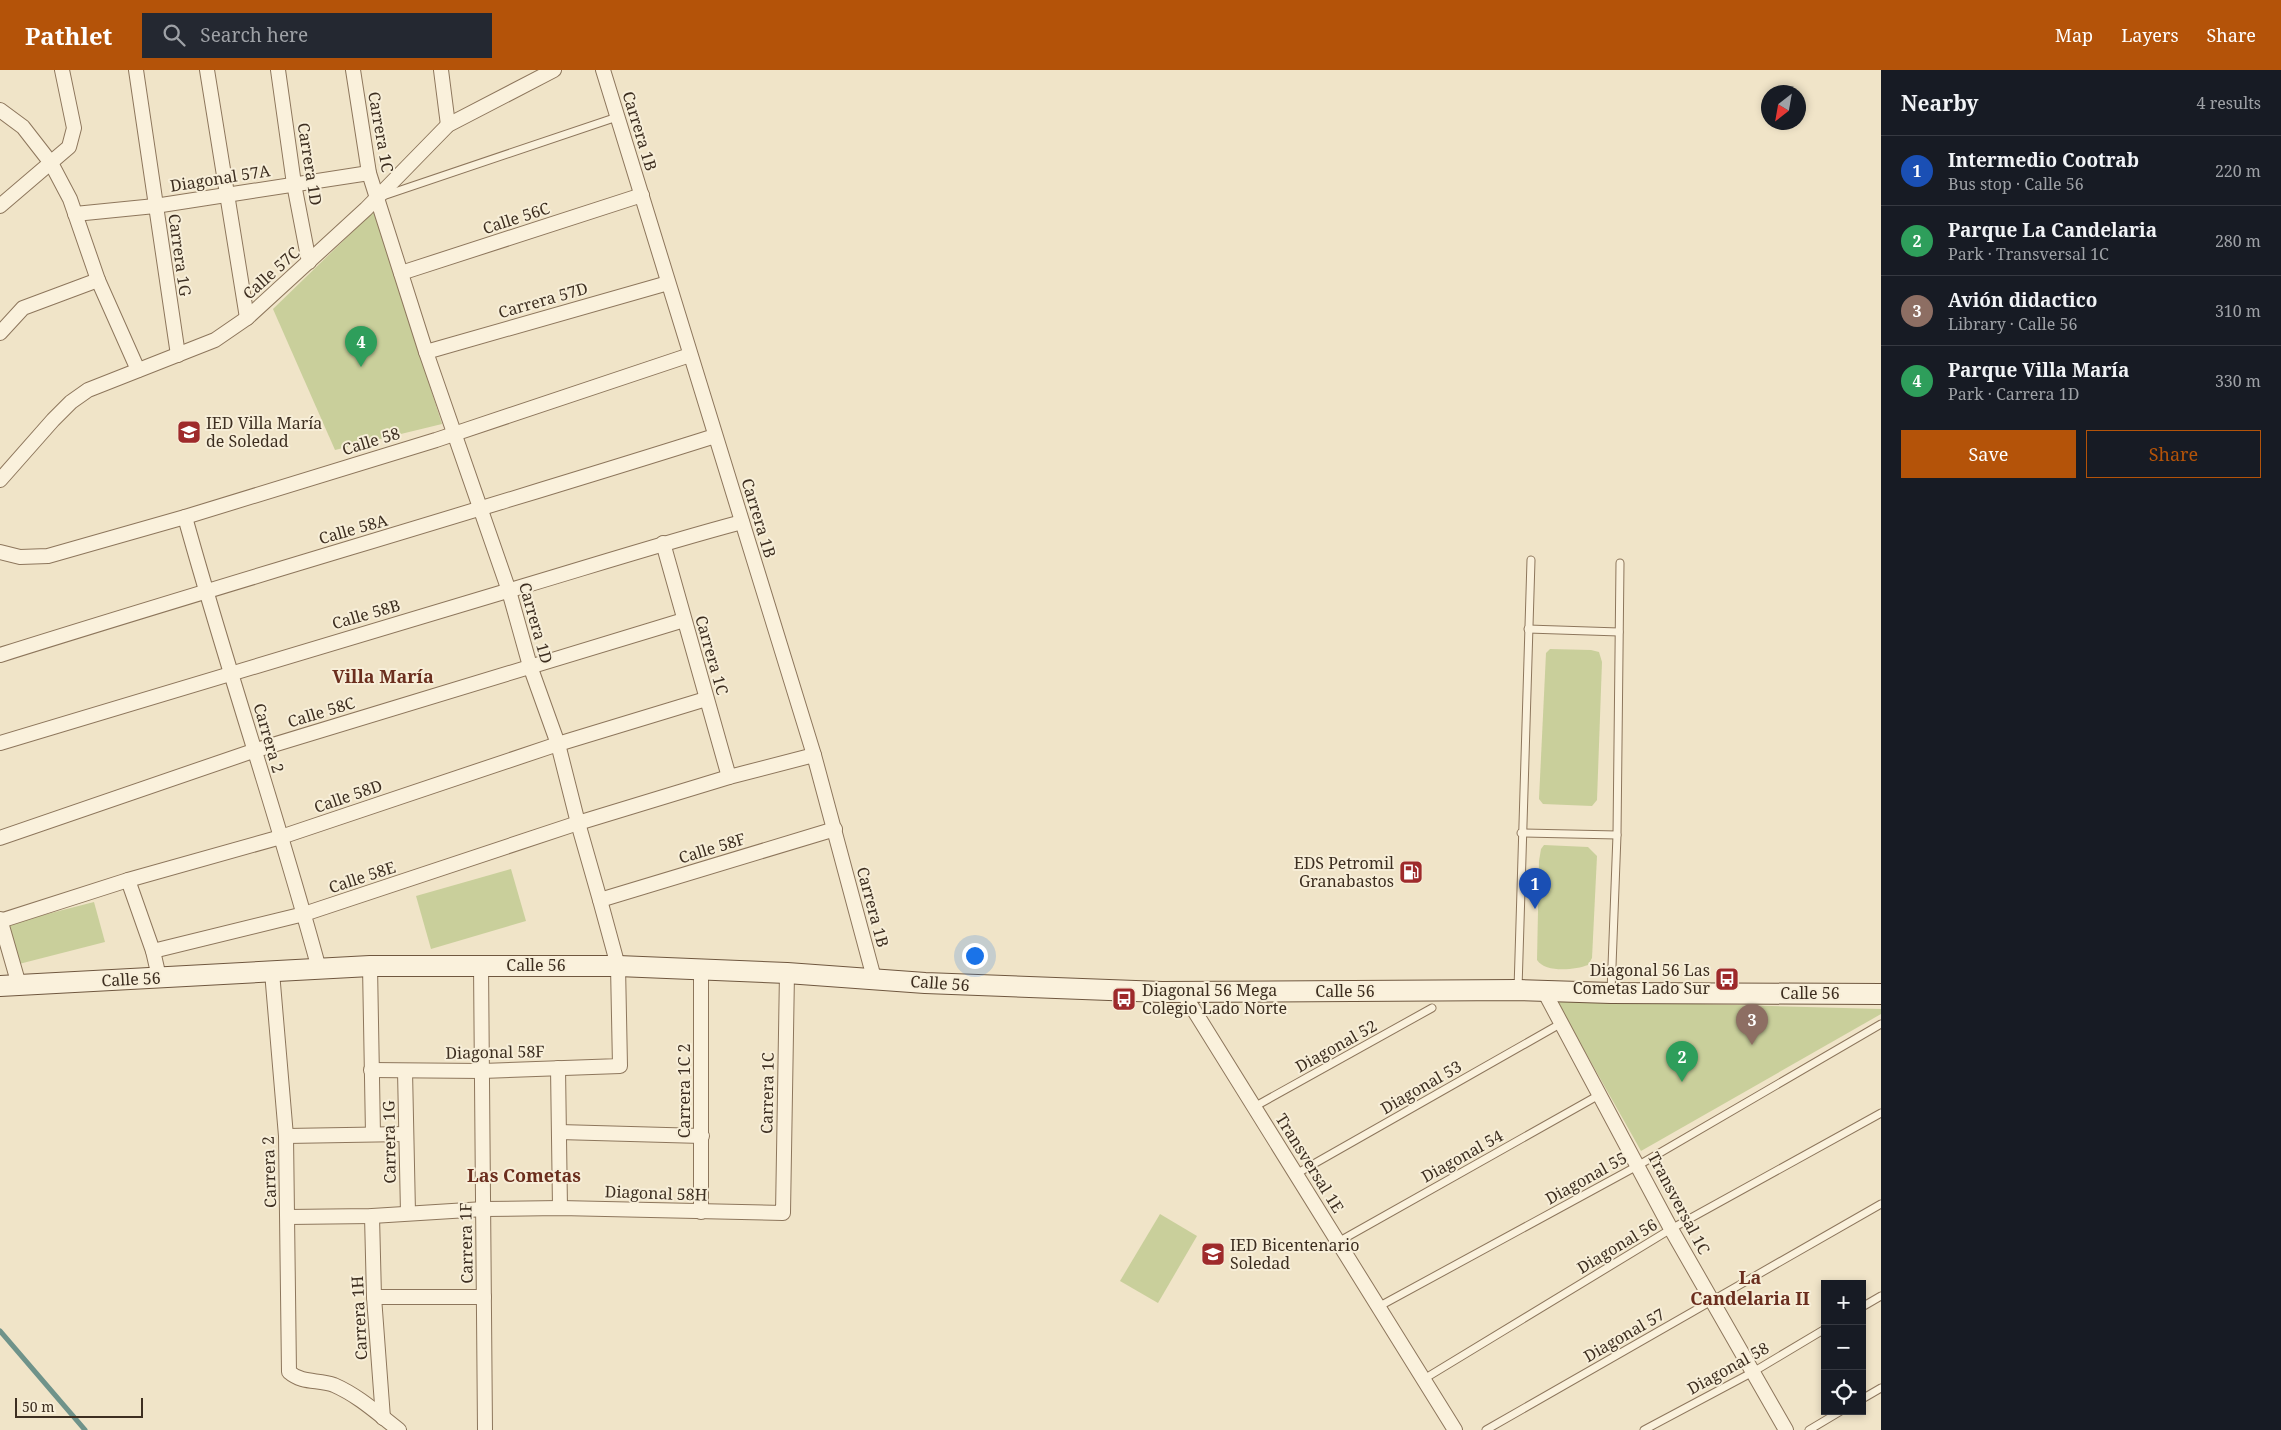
<!DOCTYPE html>
<html lang="en">
<head>
<meta charset="utf-8">
<style>
  :root { --surface:#171b24; --page:#242831; --text:#f1f3f6; --muted:#9ea1a6; --line:#363941; --accent:#b45309 }
  body { margin:0; font-family:"Noto Serif",serif; background:var(--page); color:var(--text) }
  .controls { position:absolute; right:15px; bottom:15px; display:grid; overflow:hidden; border-radius:0px; box-shadow:0 2px 8px #0003 }
  .controls button { width:45px; height:45px; display:grid; place-items:center; padding:0; border:0; border-bottom:1px solid var(--line); background:var(--surface); color:var(--text); font:25px sans-serif }
  .compass { position:absolute; left:1761px; top:15px; width:45px; height:45px; border-radius:50%; background:var(--surface); box-shadow:0 2px 8px #0003; rotate:211deg }
  .scale { position:absolute; left:15px; bottom:12px; width:128px; box-sizing:border-box; padding-left:5px; border:2px solid #3d2e20; border-top:0; font-size:14px; line-height:18px; white-space:nowrap; color:#3d2e20; -webkit-text-stroke:4px #f7eed8; paint-order:stroke }
  .you { position:absolute; left:974px; top:885px; width:18px; height:18px; margin:-12px; border:4px solid #fff; border-radius:50%; background:#1a73e8; box-shadow:0 0 0 8px #1a73e833 }
  .badge { display:grid; place-items:center; width:32px; height:32px; border-radius:50%; background:var(--accent); color:#fff; font-size:16px; font-weight:700 }
  .pin { position:absolute; translate:-50% -41px; filter:drop-shadow(0 1px 2px #0008) }
  .pin::after { content:''; position:absolute; top:26px; width:18px; height:15px; background:inherit; clip-path:polygon(0 0,100% 0,50% 100%) }
  .list { margin:0; padding:0; list-style:none }
  h2 { display:flex; justify-content:space-between; align-items:center; height:65px; margin:0; padding:0 20px; font-size:21px }
  h2 small { font-size:16px; font-weight:400; color:var(--muted) }
  .list li { display:grid; grid-template-columns:32px 1fr auto; gap:15px; align-items:center; box-sizing:border-box; height:70px; padding:0 20px; border-top:1px solid var(--line) }
  .list b { display:block; font-size:19px; white-space:nowrap }
  .list p { margin:0; font-size:16px; white-space:nowrap; color:var(--muted) }
  .list em { font-size:16px; font-style:normal; color:var(--muted) }
  .actions { display:flex; gap:10px; padding:15px 20px }
  .actions a { flex:1; padding:11px 0; border:1px solid var(--accent); border-radius:0px; text-align:center; font-size:18px; color:var(--accent) }
  .actions .main { background:var(--accent); color:#fff }
  .icon { flex:none; width:28px; height:28px; fill:none; stroke:currentColor; stroke-width:2; stroke-linecap:round; stroke-linejoin:round }
  .map { position:relative; flex:none; width:1881px; height:1360px; overflow:hidden }
  header { display:flex; align-items:center; gap:30px; box-sizing:border-box; height:70px; padding:0 25px; background:var(--accent); color:#fff }
  header strong { font-size:24px }
  nav { display:flex; gap:28px; margin-inline-start:auto; font-size:18px }
  .search { width:350px; height:45px; background:var(--page); display:flex; align-items:center; gap:12px; box-sizing:border-box; padding:0 18px; border-radius:0px; color:var(--muted); font-size:19px }
  main { display:flex }
  aside { flex:1; background:var(--surface) }
  .map>svg:first-child { display:block }
  .green { fill:#c9cf9b }
  .lines { fill:none; stroke-linecap:round; stroke-linejoin:round }
  .stream { stroke:#6f938a; stroke-width:5 }
  .service-casing { stroke:#8d765c; stroke-width:9 }
  .minor-casing { stroke:#8d765c; stroke-width:16 }
  .secondary-casing { stroke:#6f573f; stroke-width:22 }
  .service { stroke:#faf1dc; stroke-width:7 }
  .minor { stroke:#faf1dc; stroke-width:14 }
  .secondary { stroke:#faf1dc; stroke-width:20 }
  .labels { text-anchor:middle; stroke-width:4; stroke-linejoin:round; paint-order:stroke }
  .street-label { font-size:16px; fill:#3d2e20; stroke:#f7eed8 }
  .poi-label { font-size:16px; fill:#3d2e20; stroke:#f7eed8; text-anchor:start }
  .neighbourhood-label { font-size:18px; font-weight:bold; fill:#6b2e1e; stroke:#f7eed8 }
</style>
</head>
<body>
<header>
<strong>Pathlet</strong>
<div class="search"><svg class="icon" aria-label="search" viewBox="0 0 24 24"><circle cx="10" cy="10" r="6"/><path d="M15 15l6 6"/></svg>Search here</div>
<nav><a>Map</a><a>Layers</a><a>Share</a></nav>
</header>
<main>
<div class="map">
<svg width="1881" height="1360" viewBox="0 0 1881 1360">
  <rect width="100%" height="100%" fill="#f0e4c8"/>
  <g class="green">
    <path d="M374 141 442 354 335 380 273 239Z"/>
    <path d="M1550 579 1591 580 1599 582 1602 592 1597 730 1592 736 1543 734 1539 729 1546 583Z"/>
    <path d="M1544 775 1588 777 1597 786 1592 888 1588 895C1575 900 1545 903 1537 890L1539 791 1541 779Z"/>
    <path d="M511 799 526 851 431 879 416 826Z"/>
    <path d="M94 832 105 872 19 894 8 854Z"/>
    <path d="M1556 930 1881 939V944L1641 1081Z"/>
    <path d="M1160 1144 1197 1166 1158 1233 1120 1211Z"/>
  </g>
  <g class="lines">
    <path class="stream" d="M0 1261 85 1360"/>
    <g class="service-casing">
      <g id="service">
        <path d="M383 126 617 47"/>
        <path d="M1528 559 1619 562"/>
        <path d="M1521 763 1617 765"/>
        <path d="M1518 919 1531 490"/>
        <path d="M1611 922 1617 765 1620 493"/>
        <path d="M1254 1037 1432 938"/>
        <path d="M1296 1104 1560 954"/>
        <path d="M1338 1172 1599 1025"/>
        <path d="M1378 1237 1639 1095 1881 954"/>
        <path d="M1862 1237 1881 1226"/>
        <path d="M1424 1309 1671 1159 1881 1043"/>
        <path d="M1862 1329 1881 1318"/>
        <path d="M1486 1360 1881 1134"/>
        <path d="M1644 1360 1753 1302 1825 1259"/>
        <path d="M1809 1360 1841 1341"/>
      </g>
    </g>
    <g class="minor-casing">
      <g id="minor">
        <path d="M136 0 178 285"/>
        <path d="M207 0 247 248"/>
        <path d="M278 0 294 114 309 192"/>
        <path d="M353 0 369 103 426 282 509 521 530 596 558 674 578 753 600 830 618 896 620 996 482 1001 371 1000"/>
        <path d="M441 0 448 55"/>
        <path d="M603 0 814 685 874 908"/>
        <path d="M0 40 23 57 51 93 70 129 98 210 138 300"/>
        <path d="M0 136 69 77 74 58 62 0"/>
        <path d="M75 144 155 136 369 103"/>
        <path d="M401 203 642 125"/>
        <path d="M0 263 23 238 98 210"/>
        <path d="M426 282 668 213"/>
        <path d="M0 410 53 350 71 332 88 320 215 270 247 248 366 139 448 55 554 0"/>
        <path d="M185 447C227 599 278 747 319 899"/>
        <path d="M663 473 729 707"/>
        <path d="M0 482 20 487 48 486 185 447 436 370 690 285"/>
        <path d="M0 585C238 510 478 441 715 366"/>
        <path d="M0 673C169 621 338 571 507 521 585 498 663 473 742 452"/>
        <path d="M0 768 253 681 684 550"/>
        <path d="M128 810 153 881 159 907"/>
        <path d="M600 830 835 759"/>
        <path d="M0 849 19 915"/>
        <path d="M0 851 128 810 281 767 558 674 706 629"/>
        <path d="M153 881 304 844 578 753 729 707 814 685"/>
        <path d="M481 895 485 1360"/>
        <path d="M370 896 373 1064"/>
        <path d="M701 898V1142"/>
        <path d="M272 902 286 1066 289 1302C303 1314 318 1309 334 1315 359 1326 377 1343 399 1360"/>
        <path d="M1182 921 1455 1360"/>
        <path d="M1544 921 1671 1159 1786 1360"/>
        <path d="M558 998 560 1138"/>
        <path d="M405 1001 408 1143"/>
        <path d="M559 1062 702 1066"/>
        <path d="M286 1066 406 1064"/>
        <path d="M372 1146 374 1227 383 1348"/>
        <path d="M288 1147 372 1146 484 1139 560 1138 783 1143 787 903"/>
        <path d="M374 1227H484"/>
      </g>
    </g>
    <g class="secondary-casing">
      <path id="secondary" d="M0 916 370 896H618L787 903 925 913 1162 922 1518 920 1611 923 1881 924"/>
    </g>
    <use href="#service" class="service"/>
    <use href="#minor" class="minor"/>
    <use href="#secondary" class="secondary"/>
  </g>
  <defs>
    <g id="school-square" transform="scale(1.25)"><rect x="-9" y="-9" width="18" height="18" rx="4" fill="#9e2a2b" stroke="#f7eed8"/><path d="M0-5L7-2L0 1L-7-2ZM-4 1L0 2.5L4 1V4Q0 6-4 4Z" fill="#fff"/></g>
    <g id="fuel-square" transform="scale(1.25)"><rect x="-9" y="-9" width="18" height="18" rx="4" fill="#9e2a2b" stroke="#f7eed8"/><path d="M-5.5-6h7V0h2V4h1.3V-2.5L3-4.5l.8-.8L6-3V5H2.5V1h-1V6h-7ZM-4.2-4.7v3.2H.2V-4.7Z" fill="#fff"/></g>
    <g id="bus-square" transform="scale(1.25)"><rect x="-9" y="-9" width="18" height="18" rx="4" fill="#9e2a2b" stroke="#f7eed8"/><path d="M-5-6H5V4H4V6H2V4H-2V6H-4V4H-5ZM-3.5-4V0h7V-4ZM-3.5 1.2v1.5H-2V1.2ZM2 1.2v1.5H3.5V1.2Z" fill="#fff"/></g>
  </defs>
  <g fill-rule="evenodd">
    <use href="#school-square" x="189" y="362"/>
    <use href="#fuel-square" x="1411" y="802"/>
    <use href="#bus-square" x="1727" y="909"/>
    <use href="#bus-square" x="1124" y="929"/>
    <use href="#school-square" x="1213" y="1184"/>
  </g>
  <g class="labels">
    <g class="street-label">
      <text transform="translate(640 61) rotate(73)" y="6">Carrera 1B</text>
      <text transform="translate(381 62) rotate(80)" y="6">Carrera 1C</text>
      <text transform="translate(310 94) rotate(81)" y="6">Carrera 1D</text>
      <text transform="translate(220 108) rotate(-9)" y="6">Diagonal 57A</text>
      <text transform="translate(516 148) rotate(-18)" y="6">Calle 56C</text>
      <text transform="translate(180 185) rotate(82)" y="6">Carrera 1G</text>
      <text transform="translate(271 203) rotate(-42)" y="6">Calle 57C</text>
      <text transform="translate(543 230) rotate(-16)" y="6">Carrera 57D</text>
      <text transform="translate(371 371) rotate(-17)" y="6">Calle 58</text>
      <text transform="translate(759 448) rotate(73)" y="6">Carrera 1B</text>
      <text transform="translate(353 459) rotate(-16)" y="6">Calle 58A</text>
      <text transform="translate(366 544) rotate(-16)" y="6">Calle 58B</text>
      <text transform="translate(536 553) rotate(74)" y="6">Carrera 1D</text>
      <text transform="translate(712 585) rotate(74)" y="6">Carrera 1C</text>
      <text transform="translate(321 642) rotate(-17)" y="6">Calle 58C</text>
      <text transform="translate(269 668) rotate(74)" y="6">Carrera 2</text>
      <text transform="translate(348 726) rotate(-19)" y="6">Calle 58D</text>
      <text transform="translate(712 778) rotate(-17)" y="6">Calle 58F</text>
      <text transform="translate(362 807) rotate(-18)" y="6">Calle 58E</text>
      <text transform="translate(873 837) rotate(75)" y="6">Carrera 1B</text>
      <text x="536" y="901">Calle 56</text>
      <text transform="translate(131 909) rotate(-3)" y="6">Calle 56</text>
      <text transform="translate(940 913) rotate(4)" y="6">Calle 56</text>
      <text x="1345" y="927">Calle 56</text>
      <text x="1810" y="929">Calle 56</text>
      <text transform="translate(1336 976) rotate(-29)" y="6">Diagonal 52</text>
      <text transform="translate(495 982) rotate(-1)" y="6">Diagonal 58F</text>
      <text transform="translate(1421 1017) rotate(-30)" y="6">Diagonal 53</text>
      <text transform="translate(684 1021) rotate(-90)" y="6">Carrera 1C 2</text>
      <text transform="translate(767 1023) rotate(-89)" y="6">Carrera 1C</text>
      <text transform="translate(389 1072) rotate(-91)" y="6">Carrera 1G</text>
      <text transform="translate(1462 1086) rotate(-29)" y="6">Diagonal 54</text>
      <text transform="translate(1310 1093) rotate(58)" y="6">Transversal 1E</text>
      <text transform="translate(269 1102) rotate(-92)" y="6">Carrera 2</text>
      <text transform="translate(1586 1108) rotate(-29)" y="6">Diagonal 55</text>
      <text transform="translate(656 1123) rotate(2)" y="6">Diagonal 58H</text>
      <text transform="translate(1679 1133) rotate(62)" y="6">Transversal 1C</text>
      <text transform="translate(466 1173) rotate(-91)" y="6">Carrera 1F</text>
      <text transform="translate(1617 1176) rotate(-31)" y="6">Diagonal 56</text>
      <text transform="translate(359 1248) rotate(-93)" y="6">Carrera 1H</text>
      <text transform="translate(1624 1265) rotate(-30)" y="6">Diagonal 57</text>
      <text transform="translate(1728 1298) rotate(-29)" y="6">Diagonal 58</text>
    </g>
    <g class="poi-label">
      <text x="206" y="359">IED Villa María<tspan x="206" dy="18">de Soledad</tspan></text>
      <text x="1394" y="799" text-anchor="end">EDS Petromil<tspan x="1394" dy="18">Granabastos</tspan></text>
      <text x="1710" y="906" text-anchor="end">Diagonal 56 Las<tspan x="1710" dy="18">Cometas Lado Sur</tspan></text>
      <text x="1142" y="926">Diagonal 56 Mega<tspan x="1142" dy="18">Colegio Lado Norte</tspan></text>
      <text x="1230" y="1181">IED Bicentenario<tspan x="1230" dy="18">Soledad</tspan></text>
    </g>
    <g class="neighbourhood-label">
      <text x="383" y="613">Villa María</text>
      <text x="524" y="1112">Las Cometas</text>
      <text x="1750" y="1214">La<tspan x="1750" dy="21">Candelaria II</tspan></text>
    </g>
  </g>
</svg>
<div class="controls">
<button>+</button>
<button>−</button>
<button><svg class="icon" aria-label="locate" viewBox="0 0 24 24"><circle cx="12" cy="12" r="6"/><path d="M12 2v4M12 18v4M2 12h4M18 12h4"/></svg></button>
</div>
<svg class="compass" viewBox="-18 -18 36 36"><path d="M0-13l5 13h-10z" fill="#e53935"/><path d="M0 13l5-13h-10z" fill="#9ea1a6"/></svg>
<div class="scale">50 m</div>
<div class="you"></div>
<div class="pin badge" style="left:1535px;top:839px;background:#1a4fb4">1</div>
<div class="pin badge" style="left:1682px;top:1012px;background:#2e9e5b">2</div>
<div class="pin badge" style="left:1752px;top:975px;background:#8d6e63">3</div>
<div class="pin badge" style="left:361px;top:297px;background:#2e9e5b">4</div>
</div>
<aside>
<h2>Nearby<small>4 results</small></h2>
<ul class="list">
<li><span class="badge" style="background:#1a4fb4">1</span><div><b>Intermedio Cootrab</b><p>Bus stop · Calle 56</p></div><em>220 m</em></li>
<li><span class="badge" style="background:#2e9e5b">2</span><div><b>Parque La Candelaria</b><p>Park · Transversal 1C</p></div><em>280 m</em></li>
<li><span class="badge" style="background:#8d6e63">3</span><div><b>Avión didactico</b><p>Library · Calle 56</p></div><em>310 m</em></li>
<li><span class="badge" style="background:#2e9e5b">4</span><div><b>Parque Villa María</b><p>Park · Carrera 1D</p></div><em>330 m</em></li>
</ul>
<div class="actions"><a class="main">Save</a><a>Share</a></div>
</aside>
</main>
</body>
</html>
